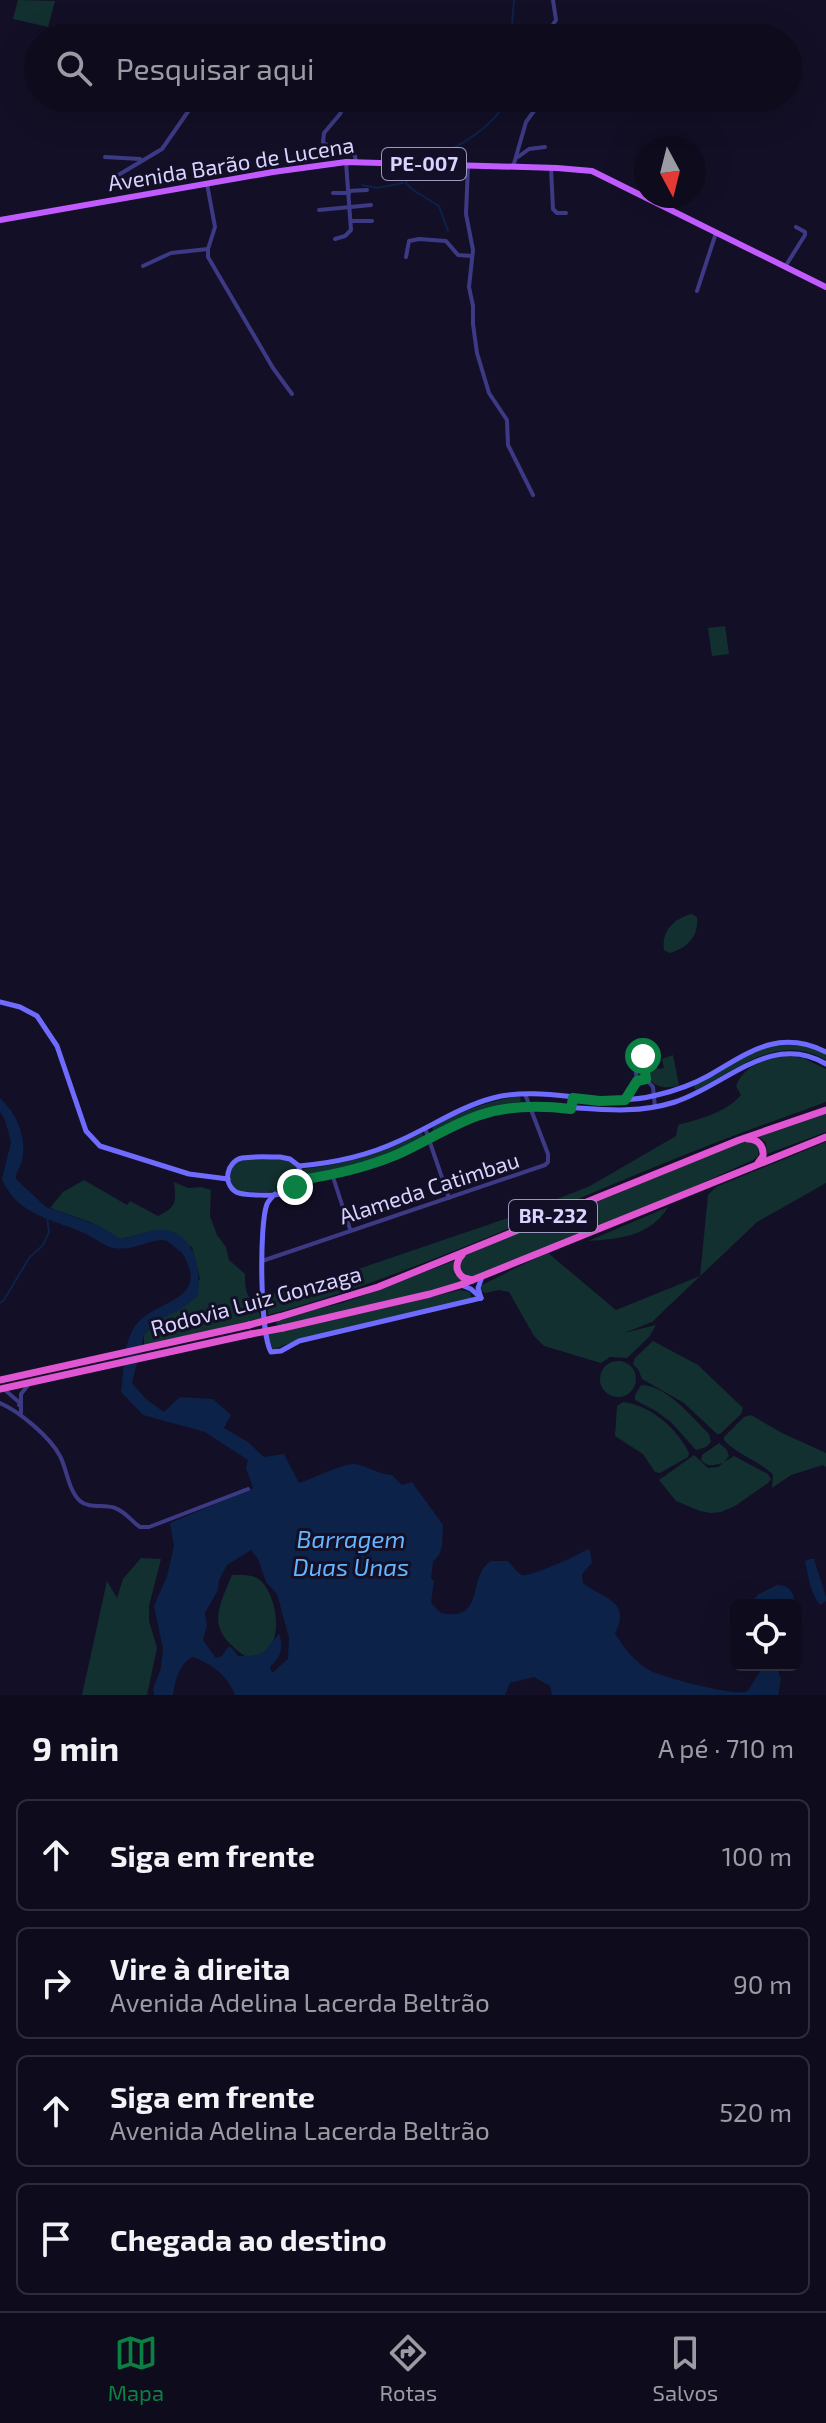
<!DOCTYPE html>
<html lang="pt">
<head>
<meta charset="utf-8">
<style>
  :root { --surface:#0e0b1c; --page:#1c1929; --text:#f1f3f6; --muted:#9b9ba3; --line:#2e2b3b; --accent:#0b8043 }
  body { margin:0; font-family:"Exo 2",sans-serif; background:var(--page); color:var(--text) }
  .controls { position:absolute; right:24px; bottom:24px; display:grid; overflow:hidden; border-radius:12px; box-shadow:0 8px 32px #0002 }
  .controls button { width:72px; height:72px; display:grid; place-items:center; padding:0; border:0; border-bottom:2px solid var(--line); background:var(--surface); color:var(--text); font:40px sans-serif }
  .compass { position:absolute; left:634px; top:136px; width:72px; height:72px; border-radius:50%; background:var(--surface); box-shadow:0 8px 32px #0002; rotate:173deg }
  .stop { position:absolute; width:24px; height:24px; margin:-18px; border:6px solid #0b8043; border-radius:50%; background:#fff }
  .stop.end { background:#0b8043; border-color:#fff; box-shadow:0 2px 8px #0008 }
  .list { margin:0; padding:0; list-style:none }
  h2 { display:flex; justify-content:space-between; align-items:center; height:104px; margin:0; padding:0 32px; font-size:34px }
  h2 small { font-size:26px; font-weight:400; color:var(--muted) }
  .list li { display:grid; grid-template-columns:52px 1fr auto; gap:24px; align-items:center; box-sizing:border-box; height:112px; margin:0 16px 16px; padding:0 16px; border:2px solid var(--line); border-radius:12px }
  .list b { display:block; font-size:30px; white-space:nowrap }
  .list p { margin:0; font-size:26px; white-space:nowrap; color:var(--muted) }
  .list em { font-size:26px; font-style:normal; color:var(--muted) }
  .icon { flex:none; width:44px; height:44px; fill:none; stroke:currentColor; stroke-width:2; stroke-linecap:round; stroke-linejoin:round }
  .map { position:relative; flex:none; width:826px; height:1695px; overflow:hidden }
  .search { position:absolute; background:var(--surface); box-shadow:0 8px 32px #0002; left:24px; right:24px; top:24px; height:88px; display:flex; align-items:center; gap:20px; box-sizing:border-box; padding:0 28px; border-radius:44px; color:var(--muted); font-size:30px }
  .sheet { height:616px; background:var(--surface) }
  nav { display:flex; justify-content:space-around; align-items:center; box-sizing:border-box; height:112px; border-top:2px solid var(--line); background:var(--surface); font-size:22px; color:var(--muted) }
  nav a { display:grid; justify-items:center; gap:4px }
  nav .on { color:var(--accent) }
  .map>svg:first-child { display:block }
  .green { fill:#12302f }
  .water { fill:#0c2248; fill-rule:evenodd }
  .lines { fill:none; stroke-linecap:round; stroke-linejoin:round }
  .stream { stroke:#0c2248; stroke-width:2 }
  .minor { stroke:#3d3a85; stroke-width:4 }
  .secondary { stroke:#6f6bff; stroke-width:5 }
  .primary { stroke:#c25bff; stroke-width:6 }
  .trunk { stroke:#e055d1; stroke-width:7 }
  .trunk-bridge { stroke:#e055d1; stroke-width:7 }
  .route { stroke:#0b8043; stroke-width:10 }
  .labels { text-anchor:middle; stroke-width:6; stroke-linejoin:round; paint-order:stroke }
  .shield { fill:#130f26; stroke:#9e99be; stroke-width:2 }
  .shield-label { font-size:20px; font-weight:bold; fill:#d9d4ff }
  .street-label { font-size:22px; fill:#d9d4ff; stroke:#130f26 }
  .water-label { font-size:24px; font-style:italic; fill:#62b6ff; stroke:#130f26 }
</style>
</head>
<body>
<div class="map">
<svg width="826" height="1695" viewBox="0 0 826 1695">
  <rect width="100%" height="100%" fill="#130f26"/>
  <g class="green">
    <path d="M18 0 55 1 48 27 13 19Z"/>
    <path d="M725 626 729 654 712 656 708 628Z"/>
    <path d="M692 914 697 917C699 936 687 949 669 953L664 950C661 931 674 918 692 914Z"/>
    <path d="M774 1044H806L826 1053V1060C779 1032 738 1069 696 1090L694 1088V1085L742 1056Z"/>
    <path d="M673 1055 679 1085C662 1091 645 1085 648 1065L652 1064V1067H657L658 1069 664 1068 662 1059Z"/>
    <path d="M785 1056 803 1058 826 1069V1102C774 1121 723 1139 672 1160 538 1214 408 1277 268 1315V1295L320 1282 514 1216 590 1186 676 1136 678 1125C700 1119 725 1113 741 1095L736 1086C744 1065 765 1060 785 1056Z"/>
    <path d="M520 1096 521 1102 481 1111 434 1134 432 1128 434 1126C462 1111 489 1101 520 1096Z"/>
    <path d="M826 1111V1132L767 1154 766 1143 757 1135Z"/>
    <path d="M422 1133 425 1139C386 1157 345 1173 301 1178V1169C348 1165 379 1152 422 1133Z"/>
    <path d="M744 1141H752L759 1147 758 1156 753 1160 548 1253 616 1310 700 1276 708 1195 716 1187 826 1142V1183L757 1222 652 1322 624 1333 656 1325 649 1337 627 1358 610 1357 601 1363 544 1346 534 1336 509 1292 499 1290 485 1293 480 1289V1286L540 1256 467 1279 458 1267 468 1251Z"/>
    <path d="M281 1158 292 1160 298 1170 299 1180C286 1196 262 1191 243 1192L236 1190 231 1184 230 1168C243 1155 264 1159 281 1158Z"/>
    <path d="M84 1180 127 1205 130 1201 158 1216C177 1207 176 1202 174 1182L188 1188 201 1187 211 1190 210 1216 217 1235 226 1247 229 1260 245 1274C245 1285 245 1297 255 1303L261 1318 144 1346V1335C160 1315 182 1298 200 1279L192 1247 156 1230 121 1239 90 1222 50 1208 63 1192Z"/>
    <path d="M668 1207C651 1236 619 1239 588 1241Z"/>
    <path d="M454 1261 455 1275 464 1282 429 1293 278 1327 275 1319 346 1302Z"/>
    <path d="M460 1290 470 1292 472 1299 306 1337 274 1349 269 1346 268 1333 386 1308Z"/>
    <path d="M653 1341 698 1365 743 1408 741 1414 720 1434H717L684 1403 642 1379 638 1369 633 1364 635 1358Z"/>
    <circle cx="618" cy="1379" r="18"/>
    <path d="M641 1385C665 1384 693 1418 709 1434L711 1442 706 1447 696 1450 672 1423 656 1411 635 1400V1395Z"/>
    <path d="M623 1402C650 1405 677 1428 689 1453L688 1457 660 1473 655 1472 643 1454 615 1436 617 1406Z"/>
    <path d="M751 1415 782 1433 826 1453V1467L823 1465 791 1475 772 1488 773 1475C759 1460 738 1456 724 1440V1437L744 1417Z"/>
    <path d="M719 1443 727 1450 729 1456 724 1462 734 1456 768 1474 771 1479 768 1483 735 1506 721 1512 711 1513 700 1511 676 1501 659 1480 694 1455 708 1468 718 1467 723 1463C713 1465 709 1468 701 1460L702 1455Z"/>
    <path d="M141 1558 161 1559 149 1606V1621L157 1648 147 1695H82L107 1581 117 1598 123 1579Z"/>
    <path d="M232 1575C240 1575 250 1574 257 1578 276 1589 285 1640 264 1653 258 1656 252 1656 245 1656 208 1630 215 1614 232 1575Z"/>
  </g>
  <g class="water">
    <path d="M0 1098C17 1114 27 1136 22 1161 20 1168 16 1171 16 1179L46 1207 100 1226 121 1239C134 1237 150 1228 164 1230 196 1233 201 1271 198 1296L180 1310 154 1322 144 1335 132 1383 146 1399 164 1412 180 1397 213 1399 231 1415 224 1428 248 1442 264 1457 284 1454 299 1483C312 1479 343 1463 355 1464 367 1466 380 1475 392 1475L402 1485 412 1482 443 1525 442 1546 439 1555 433 1562 431 1578 434 1581 431 1603 441 1613C486 1623 467 1575 491 1561H508C512 1565 517 1573 522 1575 529 1578 580 1554 588 1549L590 1551 592 1563 582 1574 583 1583C603 1599 632 1601 615 1633 623 1647 635 1662 649 1670 664 1678 732 1695 746 1692 750 1689 751 1685 754 1681 758 1674 761 1674 760 1665H778L777 1669 781 1679 778 1695H552L550 1686 534 1677 510 1683 505 1695H235C227 1675 213 1665 193 1657 179 1663 175 1682 173 1695H154L153 1689 161 1668 163 1649 154 1606 167 1576 174 1546 170 1523 253 1488 246 1468 248 1460 205 1432 143 1415 121 1392C124 1372 123 1343 135 1326 155 1299 208 1302 185 1258 183 1253 181 1252 177 1249 172 1245 168 1240 161 1240 149 1240 130 1252 113 1248 104 1246 95 1238 86 1234 54 1219 17 1216 2 1179L11 1142 5 1120 0 1112ZM251 1550 258 1559 266 1582 277 1594 289 1638 288 1659 272 1673 270 1667C281 1658 284 1647 279 1634 262 1653 267 1656 238 1656L231 1647H228L222 1656 216 1658 203 1640 207 1626 205 1613 218 1590 219 1580 227 1565Z"/>
    <path d="M810 1559H814L826 1597V1601L820 1605C811 1595 808 1575 805 1561Z"/>
    <path d="M777 1585C789 1584 795 1594 795 1605H748L759 1594Z"/>
  </g>
  <g class="lines">
    <g class="stream">
      <path d="M511 38 514 0"/>
      <path d="M431 158C455 150 500 123 506 98"/>
      <path d="M428 171 422 174 418 171 407 177 406 183 413 190 439 206 448 231"/>
      <path d="M362 185 377 188 403 183"/>
      <path d="M0 1303 4 1300 29 1258 43 1245 49 1232 47 1217"/>
    </g>
    <g class="minor">
      <path d="M544 38 556 20 553 0"/>
      <path d="M347 98 340 114 324 133 323 142 333 150 352 152 355 156 356 162"/>
      <path d="M371 98H390"/>
      <path d="M105 157 140 159"/>
      <path d="M518 157 529 149 545 147"/>
      <path d="M468 166 466 214 473 250 469 287 473 306V324L477 353 489 393 507 420 508 445 533 495"/>
      <path d="M513 167 526 122 534 111 551 98"/>
      <path d="M551 168 553 209 557 213H566"/>
      <path d="M115 177 162 149 194 103"/>
      <path d="M207 184 215 227 208 249V257L273 368 292 394"/>
      <path d="M348 191 367 190"/>
      <path d="M333 193H349"/>
      <path d="M319 210 371 205"/>
      <path d="M351 221H372"/>
      <path d="M335 239 345 236 351 230 346 162"/>
      <path d="M406 257 409 241 419 239 446 241 458 255 472 256"/>
      <path d="M143 266 171 253 208 249"/>
      <path d="M785 267 805 235V232L796 227"/>
      <path d="M697 291 716 233"/>
      <path d="M643 1056 646 1079"/>
      <path d="M634 1057 637 1081"/>
      <path d="M625 1100 637 1081 646 1079 653 1087 655 1107"/>
      <path d="M425 1128 449 1198"/>
      <path d="M332 1174 350 1229"/>
      <path d="M262 1261 545 1165 548 1162V1154L525 1094"/>
      <path d="M5 1390 20 1403 19 1405"/>
      <path d="M0 1403C19 1411 50 1437 60 1456 67 1469 68 1490 80 1501 89 1509 104 1504 115 1508 126 1512 131 1521 140 1527H149L248 1489"/>
      <path d="M21 1413V1394L29 1384"/>
    </g>
    <g class="secondary">
      <path d="M0 1002 20 1007 37 1016 57 1046 86 1131 100 1146 189 1174 228 1179"/>
      <path d="M280 1157 290 1159 299 1166 300 1180C297 1185 293 1191 287 1193 278 1196 244 1196 236 1192 222 1183 227 1161 242 1158 254 1156 268 1157 280 1157Z"/>
      <path d="M299 1166C334 1163 367 1156 399 1141 431 1127 459 1107 493 1098 547 1084 601 1110 657 1095 674 1091 692 1085 708 1076 748 1053 778 1028 826 1052"/>
      <path d="M300 1180C335 1174 368 1167 400 1153 431 1139 461 1119 494 1111 554 1096 612 1122 675 1102 725 1086 771 1031 826 1064"/>
      <path d="M275 1194C272 1197 269 1200 267 1204 259 1224 260 1333 271 1352L281 1351 299 1341 481 1298"/>
      <path d="M461 1285 471 1289 481 1298"/>
      <path d="M481 1298 478 1288 482 1277"/>
    </g>
    <path class="primary" d="M0 220 273 172 346 162 557 168 592 171 826 287"/>
    <g class="trunk">
      <path d="M748 1139C758 1139 764 1146 763 1156L758 1163"/>
      <path d="M462 1255C455 1263 455 1272 464 1278L472 1280"/>
      <path d="M279 1317 378 1287 739 1140 826 1110"/>
      <path d="M283 1328 430 1294 460 1285 826 1137"/>
      <path d="M0 1380 249 1325"/>
      <path d="M0 1389 251 1334"/>
    </g>
    <g class="trunk-bridge">
      <path d="M249 1325 279 1317"/>
      <path d="M251 1334 283 1328"/>
    </g>
  </g>
  <g class="lines">
    <path class="route" d="M295 1187 300 1180C333 1175 365 1168 396 1155 424 1143 450 1125 480 1115 510 1105 540 1105 571 1109L573 1098 600 1101 625 1100 637 1081 646 1079 643 1056"/>
  </g>
  <g class="labels">
    <g class="shield">
      <rect x="382" y="148" width="84" height="32" rx="6"/>
      <rect x="509" y="1200" width="88" height="32" rx="6"/>
    </g>
    <g class="shield-label">
      <text x="424" y="171">PE-007</text>
      <text x="553" y="1223">BR-232</text>
    </g>
    <g class="street-label">
      <text transform="translate(231 164) rotate(-9)" y="8">Avenida Barão de Lucena</text>
      <text transform="translate(429 1188) rotate(-18)" y="8">Alameda Catimbau</text>
      <text transform="translate(256 1301) rotate(-15)" y="8">Rodovia Luiz Gonzaga</text>
    </g>
    <g class="water-label">
      <text x="351" y="1548">Barragem<tspan x="351" dy="28">Duas Unas</tspan></text>
    </g>
  </g>
</svg>
<div class="controls">
<button><svg class="icon" aria-label="locate" viewBox="0 0 24 24"><circle cx="12" cy="12" r="6"/><path d="M12 2v4M12 18v4M2 12h4M18 12h4"/></svg></button>
</div>
<svg class="compass" viewBox="-18 -18 36 36"><path d="M0-13l5 13h-10z" fill="#e53935"/><path d="M0 13l5-13h-10z" fill="#9b9ba3"/></svg>
<div class="stop" style="left:643px;top:1056px"></div>
<div class="stop end" style="left:295px;top:1187px"></div>
<div class="search"><svg class="icon" aria-label="search" viewBox="0 0 24 24"><circle cx="10" cy="10" r="6"/><path d="M15 15l6 6"/></svg>Pesquisar aqui</div>
</div>
<section class="sheet">
<h2>9 min<small>A pé · 710 m</small></h2>
<ul class="list">
<li><svg class="icon" aria-label="ahead" viewBox="0 0 24 24"><path d="M12 20V5M6 11l6-6 6 6"/></svg><div><b>Siga em frente</b></div><em>100 m</em></li>
<li><svg class="icon" aria-label="right" viewBox="0 0 24 24"><path d="M7 20v-9h11M14 6l5 5-5 5"/></svg><div><b>Vire à direita</b><p>Avenida Adelina Lacerda Beltrão</p></div><em>90 m</em></li>
<li><svg class="icon" aria-label="ahead" viewBox="0 0 24 24"><path d="M12 20V5M6 11l6-6 6 6"/></svg><div><b>Siga em frente</b><p>Avenida Adelina Lacerda Beltrão</p></div><em>520 m</em></li>
<li><svg class="icon" aria-label="arrive" viewBox="0 0 24 24"><path d="M6 21V4h12l-3 4 3 4H6"/></svg><div><b>Chegada ao destino</b></div></li>
</ul>
</section>
<nav>
<a class="on"><svg class="icon" aria-label="map" viewBox="0 0 24 24"><path d="M3 6l6-2 6 2 6-2v14l-6 2-6-2-6 2zM9 4v14M15 6v14"/></svg>Mapa</a>
<a><svg class="icon" aria-label="directions" viewBox="0 0 24 24"><path d="M12 3l9 9-9 9-9-9zM9 14v-3h6M13 9l2 2-2 2"/></svg>Rotas</a>
<a><svg class="icon" aria-label="saved" viewBox="0 0 24 24"><path d="M7 4h10v16l-5-4-5 4z"/></svg>Salvos</a>
</nav>
</body>
</html>
